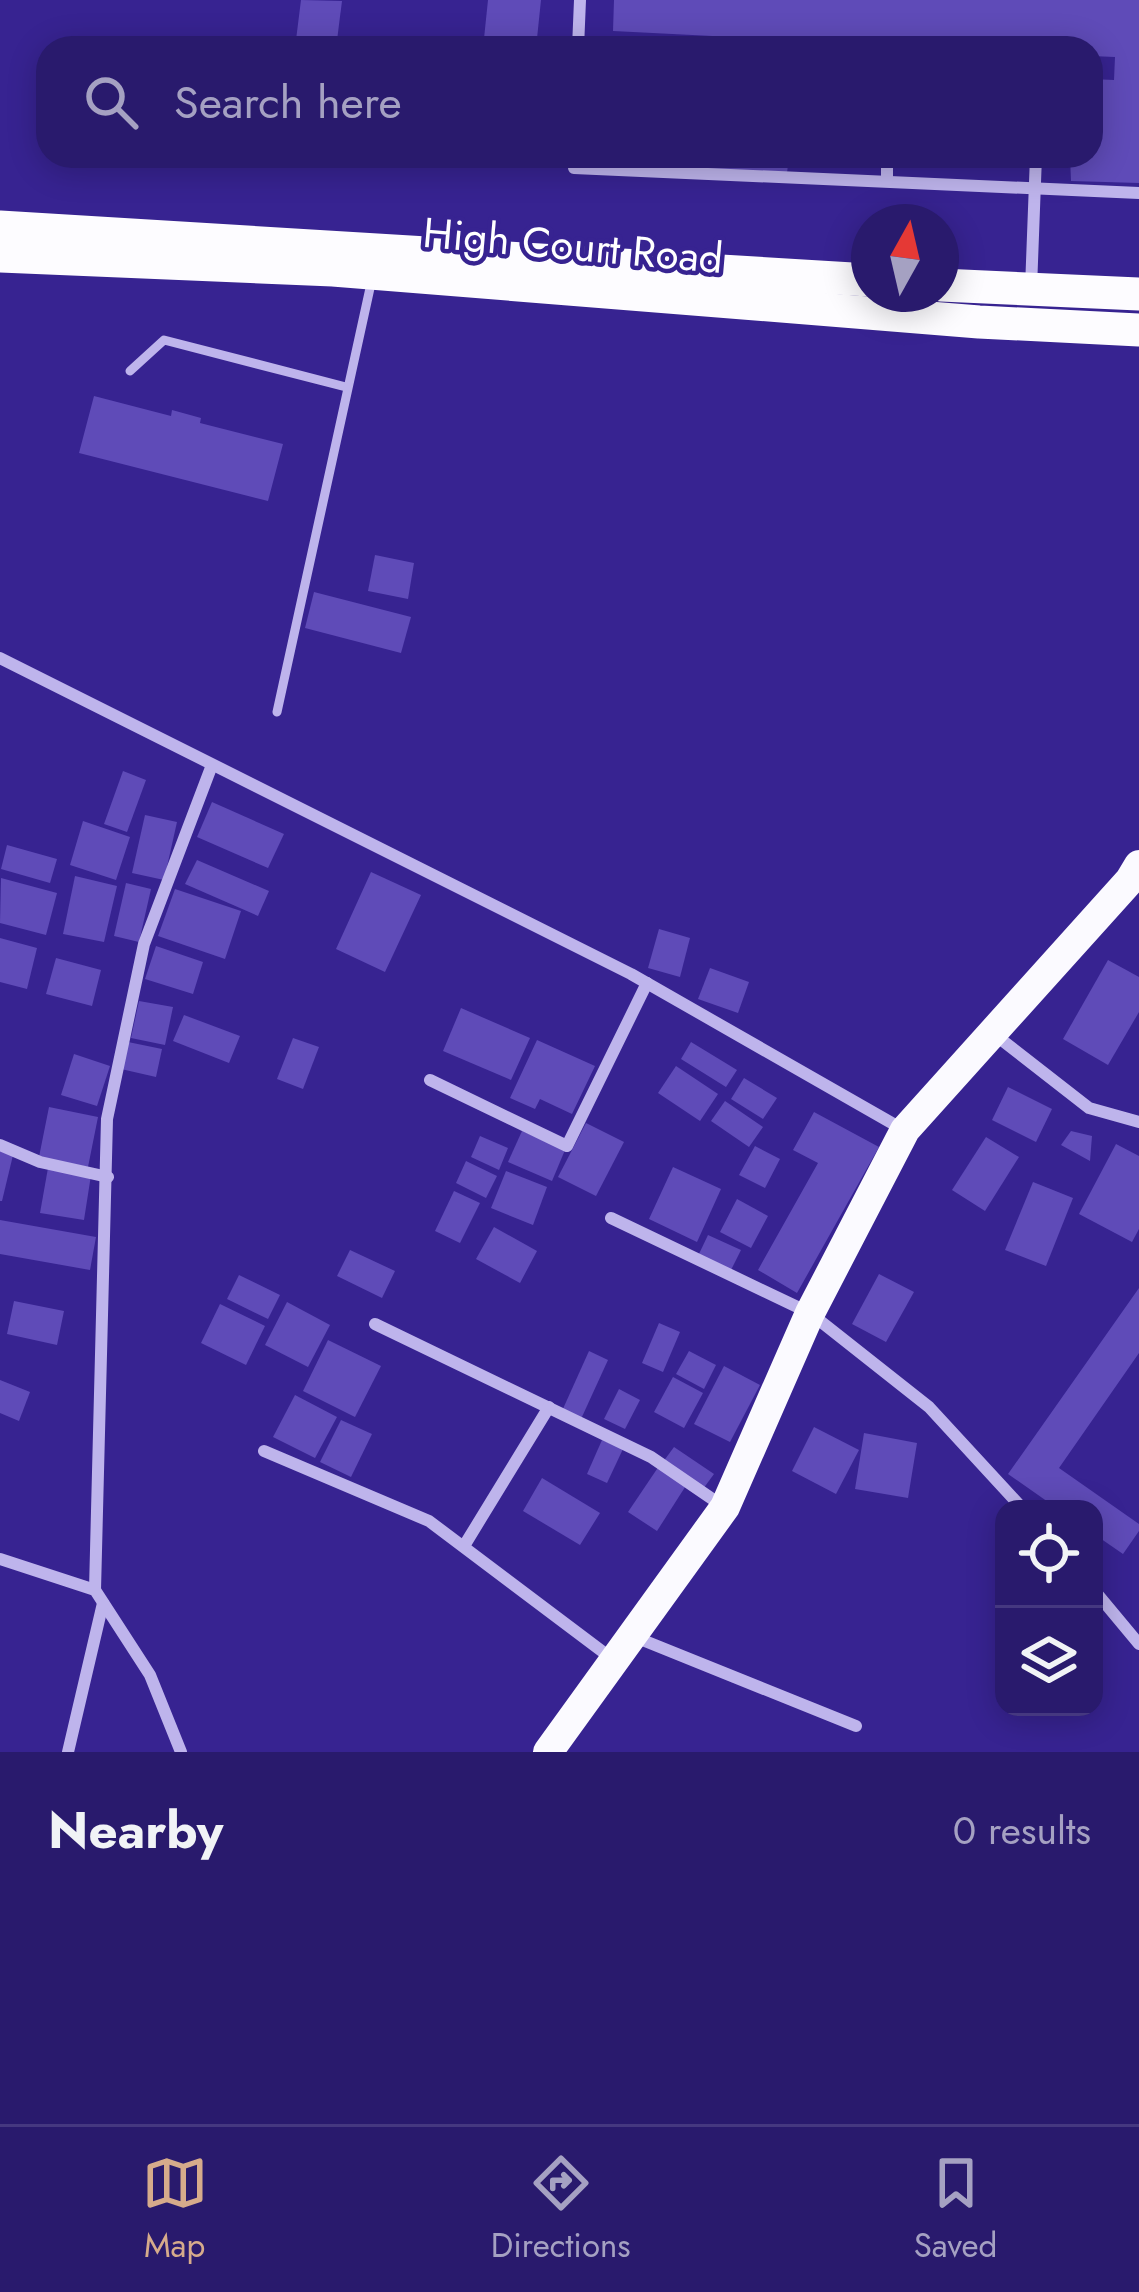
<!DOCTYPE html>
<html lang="en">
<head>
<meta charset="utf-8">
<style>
  :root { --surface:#291a6d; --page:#312372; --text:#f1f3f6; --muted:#a5a1c2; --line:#453880; --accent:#d6ab8b }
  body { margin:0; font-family:Jost,sans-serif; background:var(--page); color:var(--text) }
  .controls { position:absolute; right:36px; bottom:36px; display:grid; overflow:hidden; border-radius:24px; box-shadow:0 6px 30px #0003 }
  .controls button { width:108px; height:108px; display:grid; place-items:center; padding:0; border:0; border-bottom:3px solid var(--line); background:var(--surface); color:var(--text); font:60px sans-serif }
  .compass { position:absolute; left:851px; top:204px; width:108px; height:108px; border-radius:50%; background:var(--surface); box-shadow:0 6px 30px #0003; rotate:8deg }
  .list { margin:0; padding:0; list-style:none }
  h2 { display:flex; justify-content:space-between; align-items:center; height:156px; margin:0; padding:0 48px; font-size:51px }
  h2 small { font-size:39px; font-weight:400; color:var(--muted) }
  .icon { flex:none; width:66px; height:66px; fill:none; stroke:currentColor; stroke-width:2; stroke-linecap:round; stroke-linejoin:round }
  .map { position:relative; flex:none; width:1139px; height:1752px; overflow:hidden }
  .search { position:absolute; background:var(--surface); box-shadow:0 6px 30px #0003; left:36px; right:36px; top:36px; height:132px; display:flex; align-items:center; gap:30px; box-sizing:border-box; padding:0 42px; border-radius:36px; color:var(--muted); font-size:45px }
  .sheet { height:372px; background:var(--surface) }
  nav { display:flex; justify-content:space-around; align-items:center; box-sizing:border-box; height:168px; border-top:3px solid var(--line); background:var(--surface); font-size:33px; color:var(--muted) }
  nav a { display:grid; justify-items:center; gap:6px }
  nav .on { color:var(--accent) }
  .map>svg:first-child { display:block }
  .building { fill:#5f4bb8 }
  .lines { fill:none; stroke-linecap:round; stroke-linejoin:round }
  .service { stroke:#beb4ec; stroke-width:9 }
  .minor { stroke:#beb4ec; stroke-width:12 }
  .primary { stroke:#fbfaff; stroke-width:30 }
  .trunk { stroke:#fdfcff; stroke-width:33 }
  .labels { text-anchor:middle; stroke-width:9; stroke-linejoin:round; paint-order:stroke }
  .street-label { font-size:42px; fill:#fff; stroke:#372391 }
</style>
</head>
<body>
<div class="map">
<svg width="1139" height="1752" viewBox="0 0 1139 1752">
  <rect width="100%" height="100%" fill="#372391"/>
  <g class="building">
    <path d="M301 0 342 1 336 48H295Z"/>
    <path d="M488 0H541L536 48H483Z"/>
    <path d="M614 0H1139V183L1071 181 1070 156H1091V79L1114 80 1115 57 1091 56V48H892L781 40 780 48H731L732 37 613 31Z"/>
    <path d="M254 156H288L287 163 254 159Z"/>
    <path d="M601 156H789L787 173 601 163Z"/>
    <path d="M94 396 171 416 172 410 201 418 200 423 283 444 268 501 79 453Z"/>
    <path d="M375 555 414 563 408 599 368 591Z"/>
    <path d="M314 592 411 617 401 653 305 628Z"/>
    <path d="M123 771 146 780 127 832 104 824Z"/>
    <path d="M212 802 284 834 268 868 197 837Z"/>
    <path d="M145 815 177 822 164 880 132 873Z"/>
    <path d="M83 821 130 837 116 880 70 865Z"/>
    <path d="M7 845 57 859 50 883 1 869Z"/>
    <path d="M197 860 269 891 258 916 185 884Z"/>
    <path d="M371 872 421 895 385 972 336 949Z"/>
    <path d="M75 876 117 886 104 942 63 934Z"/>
    <path d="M1 878 57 893 46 935 0 923Z"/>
    <path d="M126 883 151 889 139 942 114 936Z"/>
    <path d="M175 889 241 911 225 959 158 936Z"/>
    <path d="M659 929 690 938 680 977 648 968Z"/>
    <path d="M0 938 37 948 27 989 0 982Z"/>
    <path d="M156 946 203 962 193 994 145 979Z"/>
    <path d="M56 958 101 970 92 1006 46 994Z"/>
    <path d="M1108 960 1139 977V1012L1108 1065 1063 1039Z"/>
    <path d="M710 968 749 982 738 1013 698 999Z"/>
    <path d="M139 1001 173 1007 165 1045 131 1038Z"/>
    <path d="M461 1008 530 1038 511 1080 443 1051Z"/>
    <path d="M184 1015 240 1036 229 1063 173 1041Z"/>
    <path d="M293 1038 319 1047 303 1089 277 1079Z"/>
    <path d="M537 1040 595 1066 572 1114 540 1099 535 1109 510 1098Z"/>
    <path d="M128 1042 162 1049 156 1077 121 1069Z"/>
    <path d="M691 1042 737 1070 726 1087 681 1059Z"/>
    <path d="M74 1054 110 1066 97 1106 61 1095Z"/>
    <path d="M676 1066 718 1094 700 1121 658 1093Z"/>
    <path d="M744 1078 777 1098 763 1119 731 1099Z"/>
    <path d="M1008 1087 1052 1109 1036 1142 992 1120Z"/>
    <path d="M725 1101 763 1127 749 1147 711 1121Z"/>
    <path d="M49 1107 98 1117 88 1167 39 1157Z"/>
    <path d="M814 1112 879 1147 797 1293 758 1270 818 1163 793 1150Z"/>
    <path d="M586 1123 624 1142 596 1196 558 1177Z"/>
    <path d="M522 1131 565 1150 552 1181 508 1162Z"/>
    <path d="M1071 1131 1092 1136 1090 1161 1061 1145Z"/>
    <path d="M480 1136 508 1148 499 1170 471 1157Z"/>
    <path d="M986 1137 1019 1157 985 1211 952 1190Z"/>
    <path d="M1116 1144 1139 1156V1229L1132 1242 1079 1214Z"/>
    <path d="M755 1146 780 1159 765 1188 739 1175Z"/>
    <path d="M0 1148 14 1151 2 1201H0Z"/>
    <path d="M466 1161 497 1176 486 1198 456 1183Z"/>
    <path d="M673 1167 721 1189 697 1242 649 1219Z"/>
    <path d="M48 1168 91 1175 84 1220 40 1213Z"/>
    <path d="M506 1171 547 1187 533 1225 491 1208Z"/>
    <path d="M1033 1182 1073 1198 1046 1266 1005 1250Z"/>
    <path d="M454 1191 480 1203 460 1243 435 1231Z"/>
    <path d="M737 1199 768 1216 751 1248 720 1232Z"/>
    <path d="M0 1220 96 1237 90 1270 0 1254Z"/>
    <path d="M494 1227 537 1251 520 1283 476 1259Z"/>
    <path d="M708 1235 741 1250 731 1270 698 1256Z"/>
    <path d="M350 1250 395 1271 382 1298 337 1276Z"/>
    <path d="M879 1274 914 1292 886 1342 852 1324Z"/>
    <path d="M239 1275 280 1295 268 1319 227 1299Z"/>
    <path d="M1139 1288V1353L1059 1468 1139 1524V1531L1123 1554 1094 1534V1509H1058L1008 1474Z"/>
    <path d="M14 1301 64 1311 57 1345 7 1334Z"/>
    <path d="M287 1302 330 1325 308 1367 265 1345Z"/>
    <path d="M220 1304 265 1326 246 1365 201 1343Z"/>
    <path d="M659 1323 680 1332 663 1372 642 1363Z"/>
    <path d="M328 1340 381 1366 355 1417 303 1391Z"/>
    <path d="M589 1351 608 1360 581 1419 562 1411Z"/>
    <path d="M689 1351 716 1365 704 1389 676 1374Z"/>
    <path d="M724 1366 760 1385 730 1442 694 1424Z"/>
    <path d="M673 1377 703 1393 684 1428 654 1412Z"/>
    <path d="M0 1380 30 1392 19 1421 0 1413Z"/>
    <path d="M619 1389 640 1400 625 1429 604 1419Z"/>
    <path d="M295 1395 337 1417 315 1458 273 1437Z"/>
    <path d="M341 1420 372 1434 351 1477 320 1462Z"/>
    <path d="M814 1427 859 1450 836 1494 792 1471Z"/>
    <path d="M864 1433 917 1443 908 1498 855 1489Z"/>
    <path d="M602 1440 623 1449 607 1483 587 1474Z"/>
    <path d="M674 1447 714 1474 703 1489 663 1462Z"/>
    <path d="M659 1466 687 1484 657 1531 628 1512Z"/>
    <path d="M542 1478 600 1513 580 1545 523 1511Z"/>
  </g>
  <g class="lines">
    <g class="service">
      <path d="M130 371 164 340 346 387"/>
      <path d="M277 712 372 279"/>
    </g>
    <g class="minor">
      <path d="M578 48 580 0"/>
      <path d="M574 156V168L1139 193"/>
      <path d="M887 181V156"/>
      <path d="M1031 288 1036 156"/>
      <path d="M0 658 631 974 904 1130"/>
      <path d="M994 1034 1089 1108 1139 1122"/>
      <path d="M430 1080 567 1146 647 983"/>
      <path d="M0 1145 40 1162 108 1177"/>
      <path d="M611 1218 810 1313 929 1407 1023 1509"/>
      <path d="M375 1324 651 1457 724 1507"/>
      <path d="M264 1451 429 1521 615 1661"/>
      <path d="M464 1546 549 1407"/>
      <path d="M0 1559 95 1590 150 1675 181 1752"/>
      <path d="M95 1590 107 1119 144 944 212 765"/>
      <path d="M1094 1590 1139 1644"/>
      <path d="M635 1637 856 1726"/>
      <path d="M68 1752 103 1603"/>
    </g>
    <path class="primary" d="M548 1752 725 1507 810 1313 905 1130 1130 880 1139 865"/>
    <g class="trunk">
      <path d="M0 227 869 280"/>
      <path d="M0 256 333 270 979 322 1139 330"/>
      <path d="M941 285 1139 294"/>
    </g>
  </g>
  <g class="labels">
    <g class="street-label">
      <text transform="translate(573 245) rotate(5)" y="15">High Court Road</text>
    </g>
  </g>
</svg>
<div class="controls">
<button><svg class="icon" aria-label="locate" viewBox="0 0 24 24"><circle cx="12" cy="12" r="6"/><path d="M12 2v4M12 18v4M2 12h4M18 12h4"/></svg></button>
<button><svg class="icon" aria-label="layers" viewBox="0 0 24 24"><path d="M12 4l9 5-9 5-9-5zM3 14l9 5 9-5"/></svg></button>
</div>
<svg class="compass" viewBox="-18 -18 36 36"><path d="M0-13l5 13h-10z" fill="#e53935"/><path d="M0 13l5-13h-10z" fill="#a5a1c2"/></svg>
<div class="search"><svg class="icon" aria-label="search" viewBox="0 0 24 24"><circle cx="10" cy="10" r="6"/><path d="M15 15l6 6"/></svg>Search here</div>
</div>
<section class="sheet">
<h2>Nearby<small>0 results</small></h2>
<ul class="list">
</ul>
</section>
<nav>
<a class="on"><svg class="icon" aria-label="map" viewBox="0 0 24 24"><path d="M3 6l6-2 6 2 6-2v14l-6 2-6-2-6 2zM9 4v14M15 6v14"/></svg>Map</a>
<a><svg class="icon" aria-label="directions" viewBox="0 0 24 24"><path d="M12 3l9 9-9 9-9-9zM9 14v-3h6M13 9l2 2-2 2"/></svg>Directions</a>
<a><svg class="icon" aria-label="saved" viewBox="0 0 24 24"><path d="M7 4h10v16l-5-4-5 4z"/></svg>Saved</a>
</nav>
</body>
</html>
